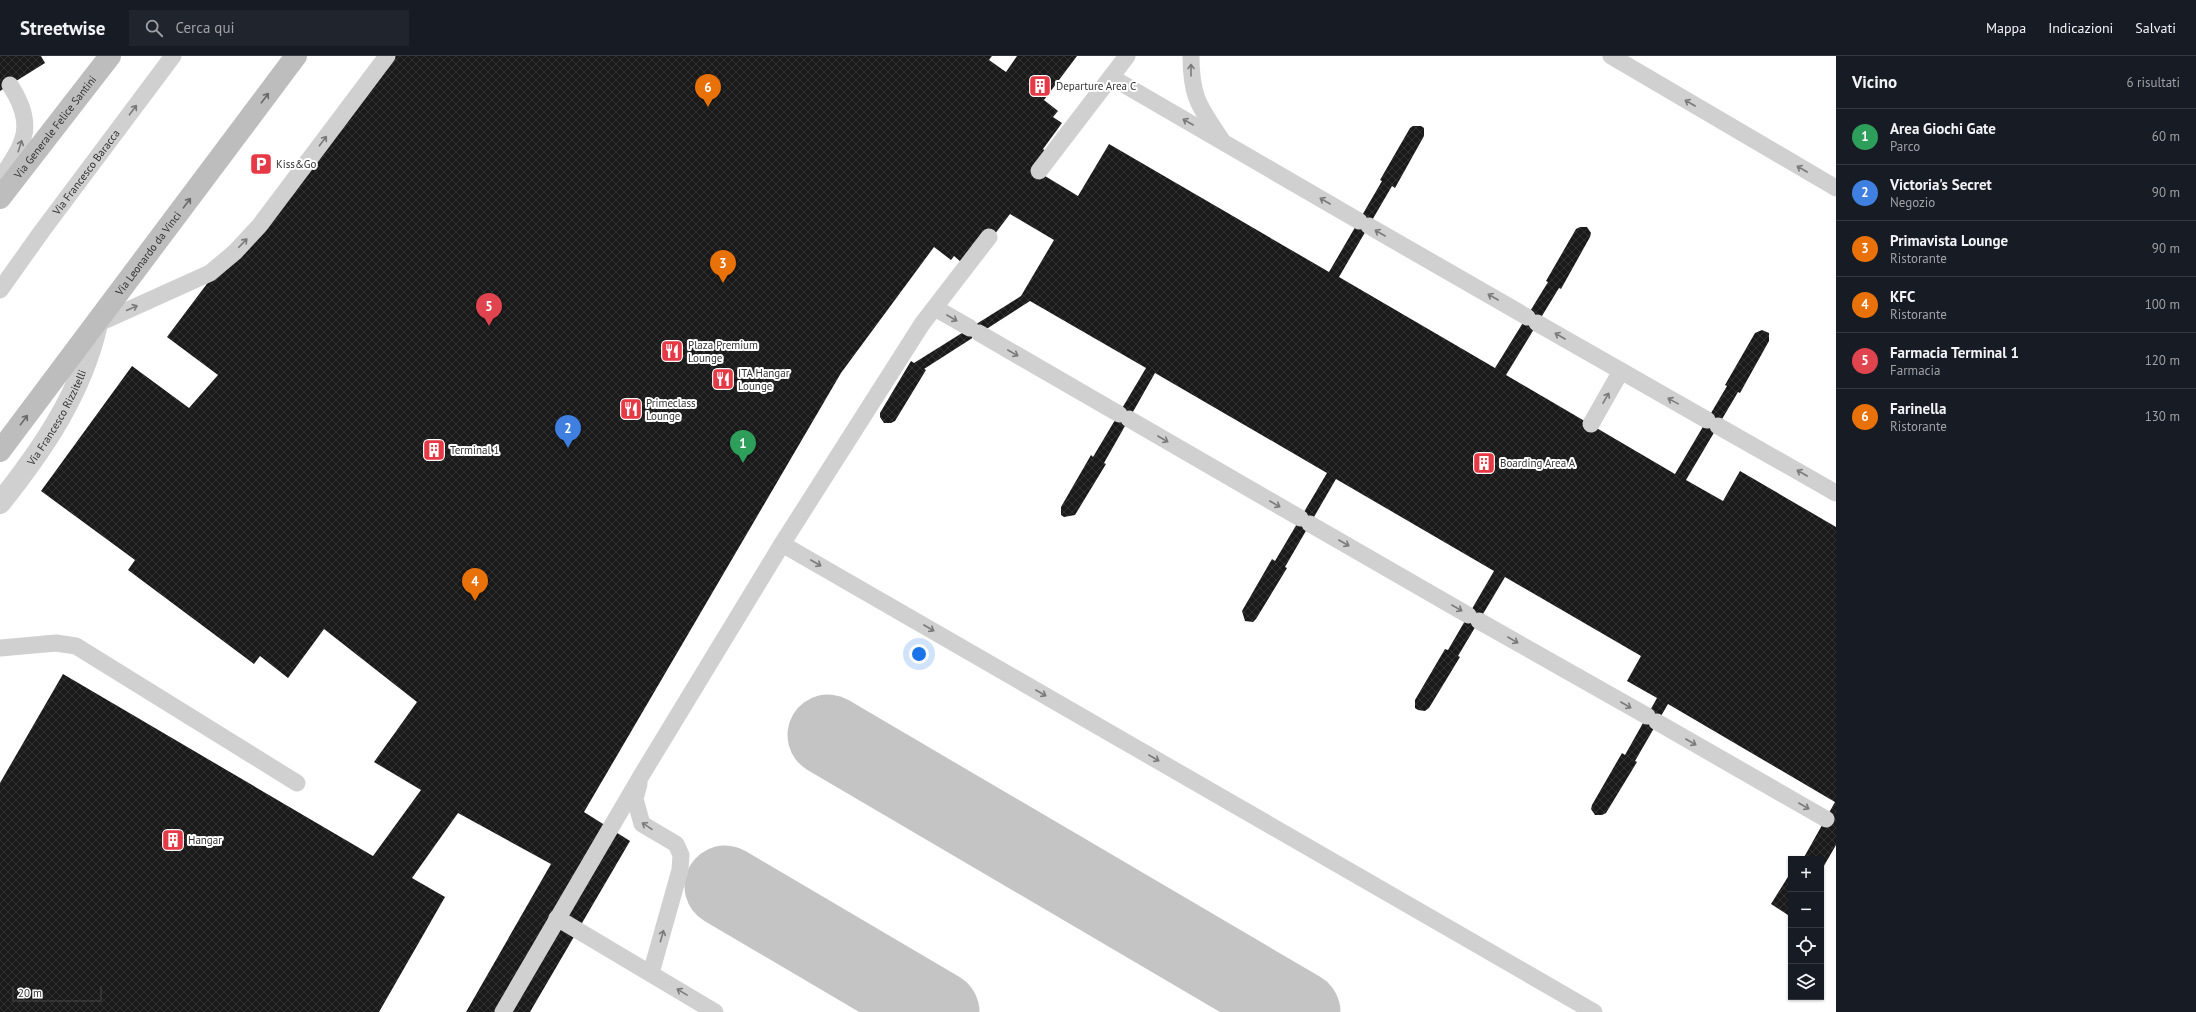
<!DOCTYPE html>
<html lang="it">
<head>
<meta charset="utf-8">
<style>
  :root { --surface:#171b24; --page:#20242c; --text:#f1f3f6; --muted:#9ea1a6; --line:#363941; --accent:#e63946 }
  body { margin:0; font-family:"PT Sans",sans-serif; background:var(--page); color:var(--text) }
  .controls { position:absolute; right:12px; bottom:12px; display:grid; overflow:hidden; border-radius:0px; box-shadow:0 1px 3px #0004 }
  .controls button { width:36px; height:36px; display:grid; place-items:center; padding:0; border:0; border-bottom:1px solid var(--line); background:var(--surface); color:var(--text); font:20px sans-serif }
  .scale { position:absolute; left:12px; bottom:10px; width:90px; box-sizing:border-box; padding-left:4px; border:2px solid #333; border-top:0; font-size:11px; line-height:14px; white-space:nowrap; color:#333; -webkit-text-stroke:3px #fff; paint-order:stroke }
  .you { position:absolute; left:919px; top:598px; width:14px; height:14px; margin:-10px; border:3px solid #fff; border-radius:50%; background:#1a73e8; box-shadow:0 0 0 6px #1a73e833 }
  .badge { display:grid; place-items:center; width:26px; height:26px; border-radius:50%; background:var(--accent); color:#fff; font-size:13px; font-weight:700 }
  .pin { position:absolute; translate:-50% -33px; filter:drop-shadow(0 1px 2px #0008) }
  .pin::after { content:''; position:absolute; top:21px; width:14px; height:12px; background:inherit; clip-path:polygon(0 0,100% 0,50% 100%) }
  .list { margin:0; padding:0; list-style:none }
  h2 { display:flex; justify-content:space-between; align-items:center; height:52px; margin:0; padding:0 16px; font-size:17px }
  h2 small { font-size:13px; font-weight:400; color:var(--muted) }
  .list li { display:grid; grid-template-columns:26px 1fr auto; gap:12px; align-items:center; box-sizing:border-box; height:56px; padding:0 16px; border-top:1px solid var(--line) }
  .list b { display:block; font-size:15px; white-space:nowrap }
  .list p { margin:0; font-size:13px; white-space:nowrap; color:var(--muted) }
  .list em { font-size:13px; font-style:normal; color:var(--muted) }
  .icon { flex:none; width:22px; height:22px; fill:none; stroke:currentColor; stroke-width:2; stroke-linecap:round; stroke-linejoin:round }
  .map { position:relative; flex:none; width:1836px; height:956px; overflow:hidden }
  header { display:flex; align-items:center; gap:24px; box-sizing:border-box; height:56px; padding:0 20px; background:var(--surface); border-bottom:1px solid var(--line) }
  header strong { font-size:19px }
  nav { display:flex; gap:22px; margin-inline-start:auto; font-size:14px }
  .search { width:280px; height:36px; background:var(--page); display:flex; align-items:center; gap:10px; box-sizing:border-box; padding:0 14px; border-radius:0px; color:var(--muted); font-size:15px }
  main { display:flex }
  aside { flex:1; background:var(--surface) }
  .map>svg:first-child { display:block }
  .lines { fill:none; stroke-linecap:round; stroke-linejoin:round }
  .taxiway { stroke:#c4c4c4; stroke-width:81 }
  .building { fill:url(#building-cross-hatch) }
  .service { stroke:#d0d0d0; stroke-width:17 }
  .minor { stroke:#d0d0d0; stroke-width:22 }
  .secondary { stroke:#bdbdbd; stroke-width:22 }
  .oneway { stroke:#7a7a7a }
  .oneway2 { stroke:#6a6a6a }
  .labels { text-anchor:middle; stroke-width:4; stroke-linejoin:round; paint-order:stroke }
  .poi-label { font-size:11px; fill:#333; stroke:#fff; text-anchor:start }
  .street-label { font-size:11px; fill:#333; stroke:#fff }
</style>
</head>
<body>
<header>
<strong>Streetwise</strong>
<div class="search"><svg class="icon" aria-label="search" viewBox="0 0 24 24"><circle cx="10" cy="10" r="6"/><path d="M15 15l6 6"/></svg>Cerca qui</div>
<nav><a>Mappa</a><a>Indicazioni</a><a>Salvati</a></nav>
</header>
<main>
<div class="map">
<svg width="1836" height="956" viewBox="0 0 1836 956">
  <defs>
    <pattern id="building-cross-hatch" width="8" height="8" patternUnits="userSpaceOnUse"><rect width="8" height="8" fill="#1a1a1a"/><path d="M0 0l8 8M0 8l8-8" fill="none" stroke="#333"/></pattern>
  </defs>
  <rect width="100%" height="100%" fill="#fff"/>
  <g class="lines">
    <g class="taxiway">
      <path d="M828 679 1300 956"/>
      <path d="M725 830 939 956"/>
    </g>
  </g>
  <g class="building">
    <path d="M0 0H41L45 7 0 35Z"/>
    <path d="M378 0H992L989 4 1006 16 1017 0H1077L1044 44 1058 55 1053 61 1062 67 1043 93 1050 99 1045 120 1078 140 1109 88 1329 216 1382 125 1380 124 1410 72 1413 70H1421L1424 72V80L1395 132 1392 130 1339 221 1495 312 1548 226 1546 225 1576 173 1580 171H1587L1591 177 1590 181 1561 233 1559 232 1506 319 1675 418 1727 330 1725 329 1755 277 1762 274 1769 277V285L1740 337 1738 336 1686 424 1723 445 1740 415 1836 471V789L1821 815V803H1803L1835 746 1668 648 1635 705 1637 706 1606 757 1602 759H1595L1591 753 1592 749 1622 697 1625 699 1657 642 1627 625 1641 600 1505 521 1458 600 1460 601 1429 652 1425 655 1418 654 1415 652V644L1445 593 1448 594 1494 515 1336 423 1285 511 1287 512 1256 563 1253 566 1245 565 1242 555 1272 503 1275 505 1327 417 1155 317 1104 407 1106 408 1075 459 1064 461 1061 459V451L1091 399 1093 401 1146 312 1030 245 924 313 926 314 895 365 891 367H884L880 361V357L911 305 914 307 1021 240 1054 184 1010 158 991 183 961 206 954 200 951 204 934 191 841 317 584 756 630 785 530 956H466L551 808 458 757 412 822 445 841 379 956H0V727L63 618 373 800 421 734 374 706 417 646 324 573 288 622 260 600 254 608 128 514 135 504 41 435 132 310 189 352 218 319 167 281Z"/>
    <path d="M1791 816V861L1771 848Z"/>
  </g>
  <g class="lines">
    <g class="service">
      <path d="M1191 0C1191 41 1199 50 1221 83"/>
      <path d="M1611 0 1836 132"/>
      <path d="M1111 21 1359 165"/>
      <path d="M1039 115 1127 0"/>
      <path d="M0 123C25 87 36 69 10 29"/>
      <path d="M1369 170 1527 261"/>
      <path id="s1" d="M0 234 42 175 173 0"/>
      <path d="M935 252 970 272"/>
      <path d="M1537 267 1707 364"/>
      <path d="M97 268 210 217 235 196 260 169 387 0"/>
      <path d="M979 277 1119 358"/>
      <path d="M1129 363 1300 462"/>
      <path d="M1591 368 1621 315"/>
      <path d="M1718 370 1836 437"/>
      <path d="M1310 468 1468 559"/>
      <path d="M782 488 1594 956"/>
      <path d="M1479 565 1647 660"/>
      <path d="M0 592 56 587 76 590 297 727"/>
      <path d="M1657 666 1826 763"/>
      <path d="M639 728 635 743 642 768 676 788 681 799 680 814 651 917"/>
      <path d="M557 862 715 956"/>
      <path d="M503 956 641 720 782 488 922 268 989 181"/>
    </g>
    <path class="minor" id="s2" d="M0 447C43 393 82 336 97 268"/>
    <g class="secondary">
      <path id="s3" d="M0 142 110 0"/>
      <path id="s4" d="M0 395 296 0"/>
    </g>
  </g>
  <defs><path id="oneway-shaft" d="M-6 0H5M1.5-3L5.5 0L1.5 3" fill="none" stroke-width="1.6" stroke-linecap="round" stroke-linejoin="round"/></defs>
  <g class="oneway">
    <use href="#oneway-shaft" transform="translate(1191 14) rotate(-90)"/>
    <use href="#oneway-shaft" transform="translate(1690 47) rotate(-150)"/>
    <use href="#oneway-shaft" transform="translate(133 54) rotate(-53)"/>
    <use href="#oneway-shaft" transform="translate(1188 66) rotate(-150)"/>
    <use href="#oneway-shaft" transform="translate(323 85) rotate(-53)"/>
    <use href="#oneway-shaft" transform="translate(20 90) rotate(-72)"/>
    <use href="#oneway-shaft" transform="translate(1802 113) rotate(-150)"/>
    <use href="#oneway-shaft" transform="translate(1325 145) rotate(-150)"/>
    <use href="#oneway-shaft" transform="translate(1380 177) rotate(-150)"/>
    <use href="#oneway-shaft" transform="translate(243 187) rotate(-46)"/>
    <use href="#oneway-shaft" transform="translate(1493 241) rotate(-150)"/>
    <use href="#oneway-shaft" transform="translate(132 252) rotate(-24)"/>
    <use href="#oneway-shaft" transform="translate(952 262) rotate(30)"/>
    <use href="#oneway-shaft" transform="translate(1560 280) rotate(-150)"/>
    <use href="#oneway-shaft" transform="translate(1013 297) rotate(30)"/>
    <use href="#oneway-shaft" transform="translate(1606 342) rotate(-60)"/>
    <use href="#oneway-shaft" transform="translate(1673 345) rotate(-151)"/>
    <use href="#oneway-shaft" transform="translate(1163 383) rotate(30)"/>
    <use href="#oneway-shaft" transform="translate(1802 417) rotate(-150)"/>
    <use href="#oneway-shaft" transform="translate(1275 448) rotate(30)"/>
    <use href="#oneway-shaft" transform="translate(1344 487) rotate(30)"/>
    <use href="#oneway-shaft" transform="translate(816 507) rotate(30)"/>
    <use href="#oneway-shaft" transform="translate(1457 552) rotate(30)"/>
    <use href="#oneway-shaft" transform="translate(929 572) rotate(30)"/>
    <use href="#oneway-shaft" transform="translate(1513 584) rotate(30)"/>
    <use href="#oneway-shaft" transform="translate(1041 637) rotate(30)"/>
    <use href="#oneway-shaft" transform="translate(1626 649) rotate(30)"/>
    <use href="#oneway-shaft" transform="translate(1691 686) rotate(30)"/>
    <use href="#oneway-shaft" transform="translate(1154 702) rotate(30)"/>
    <use href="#oneway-shaft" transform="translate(1804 750) rotate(30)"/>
    <use href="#oneway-shaft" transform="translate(647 770) rotate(-146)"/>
    <use href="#oneway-shaft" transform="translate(662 880) rotate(-74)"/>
    <use href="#oneway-shaft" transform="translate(682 936) rotate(-149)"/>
  </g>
  <g class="oneway2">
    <use href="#oneway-shaft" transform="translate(265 42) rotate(-53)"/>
    <use href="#oneway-shaft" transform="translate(187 147) rotate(-53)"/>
    <use href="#oneway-shaft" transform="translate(24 364) rotate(-53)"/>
  </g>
  <defs>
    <g id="building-square" transform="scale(1.15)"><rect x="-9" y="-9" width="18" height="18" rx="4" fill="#e63946" stroke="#fff"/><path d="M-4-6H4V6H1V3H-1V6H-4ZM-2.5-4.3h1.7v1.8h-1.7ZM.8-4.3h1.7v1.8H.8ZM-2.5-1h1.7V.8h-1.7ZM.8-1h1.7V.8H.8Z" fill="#fff"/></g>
    <g id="parking-square" transform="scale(1.15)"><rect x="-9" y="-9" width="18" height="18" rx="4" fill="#e63946" stroke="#fff"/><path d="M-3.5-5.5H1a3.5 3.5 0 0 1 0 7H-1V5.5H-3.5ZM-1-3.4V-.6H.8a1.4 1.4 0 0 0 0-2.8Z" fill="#fff"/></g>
    <g id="restaurant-square" transform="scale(1.15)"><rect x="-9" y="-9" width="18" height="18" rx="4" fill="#e63946" stroke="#fff"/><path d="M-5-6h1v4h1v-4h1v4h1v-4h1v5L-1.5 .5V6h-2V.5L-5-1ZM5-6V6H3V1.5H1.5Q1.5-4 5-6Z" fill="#fff"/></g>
  </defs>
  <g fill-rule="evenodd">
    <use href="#building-square" x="1040" y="30"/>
    <use href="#parking-square" x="261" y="108"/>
    <use href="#restaurant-square" x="672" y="295"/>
    <use href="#restaurant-square" x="723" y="323"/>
    <use href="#restaurant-square" x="631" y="353"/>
    <use href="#building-square" x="434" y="394"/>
    <use href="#building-square" x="1484" y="407"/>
    <use href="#building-square" x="173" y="784"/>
  </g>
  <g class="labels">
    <g class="poi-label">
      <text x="1056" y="34">Departure Area C</text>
      <text x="276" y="112">Kiss&amp;Go</text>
      <text x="688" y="293">Plaza Premium<tspan x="688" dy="13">Lounge</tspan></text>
      <text x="738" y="321">ITA Hangar<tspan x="738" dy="13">Lounge</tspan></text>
      <text x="646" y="351">Primeclass<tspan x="646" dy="13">Lounge</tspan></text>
      <text x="450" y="398">Terminal 1</text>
      <text x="1500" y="411">Boarding Area A</text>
      <text x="188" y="788">Hangar</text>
    </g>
    <g class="street-label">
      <text dy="4" stroke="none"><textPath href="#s3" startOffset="90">Via Generale Felice Santini</textPath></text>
      <text dy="4" stroke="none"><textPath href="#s1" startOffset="146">Via Francesco Baracca</textPath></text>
      <text dy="4" stroke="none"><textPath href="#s4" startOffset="247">Via Leonardo da Vinci</textPath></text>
      <text dy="4" stroke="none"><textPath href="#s2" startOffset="103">Via Francesco Rizzitelli</textPath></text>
    </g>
  </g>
</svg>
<div class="controls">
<button>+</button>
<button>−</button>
<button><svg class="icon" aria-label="locate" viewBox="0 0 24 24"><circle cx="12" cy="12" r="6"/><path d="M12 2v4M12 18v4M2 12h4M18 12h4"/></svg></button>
<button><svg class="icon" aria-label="layers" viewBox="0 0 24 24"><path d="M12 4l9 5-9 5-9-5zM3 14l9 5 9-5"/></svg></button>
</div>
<div class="scale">20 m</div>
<div class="you"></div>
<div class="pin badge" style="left:743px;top:407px;background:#2e9e5b">1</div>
<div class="pin badge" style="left:568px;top:392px;background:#3f7fe0">2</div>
<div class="pin badge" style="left:723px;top:227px;background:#e8710a">3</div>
<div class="pin badge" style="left:475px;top:545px;background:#e8710a">4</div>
<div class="pin badge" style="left:489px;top:270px;background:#e0444e">5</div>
<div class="pin badge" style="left:708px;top:51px;background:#e8710a">6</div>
</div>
<aside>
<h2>Vicino<small>6 risultati</small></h2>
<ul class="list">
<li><span class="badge" style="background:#2e9e5b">1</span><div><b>Area Giochi Gate</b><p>Parco</p></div><em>60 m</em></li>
<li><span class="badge" style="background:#3f7fe0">2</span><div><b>Victoria's Secret</b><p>Negozio</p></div><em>90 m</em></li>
<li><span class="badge" style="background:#e8710a">3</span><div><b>Primavista Lounge</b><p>Ristorante</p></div><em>90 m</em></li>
<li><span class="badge" style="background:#e8710a">4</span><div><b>KFC</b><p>Ristorante</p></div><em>100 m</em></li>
<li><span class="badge" style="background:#e0444e">5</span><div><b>Farmacia Terminal 1</b><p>Farmacia</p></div><em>120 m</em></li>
<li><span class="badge" style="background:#e8710a">6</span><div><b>Farinella</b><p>Ristorante</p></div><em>130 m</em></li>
</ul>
</aside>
</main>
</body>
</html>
